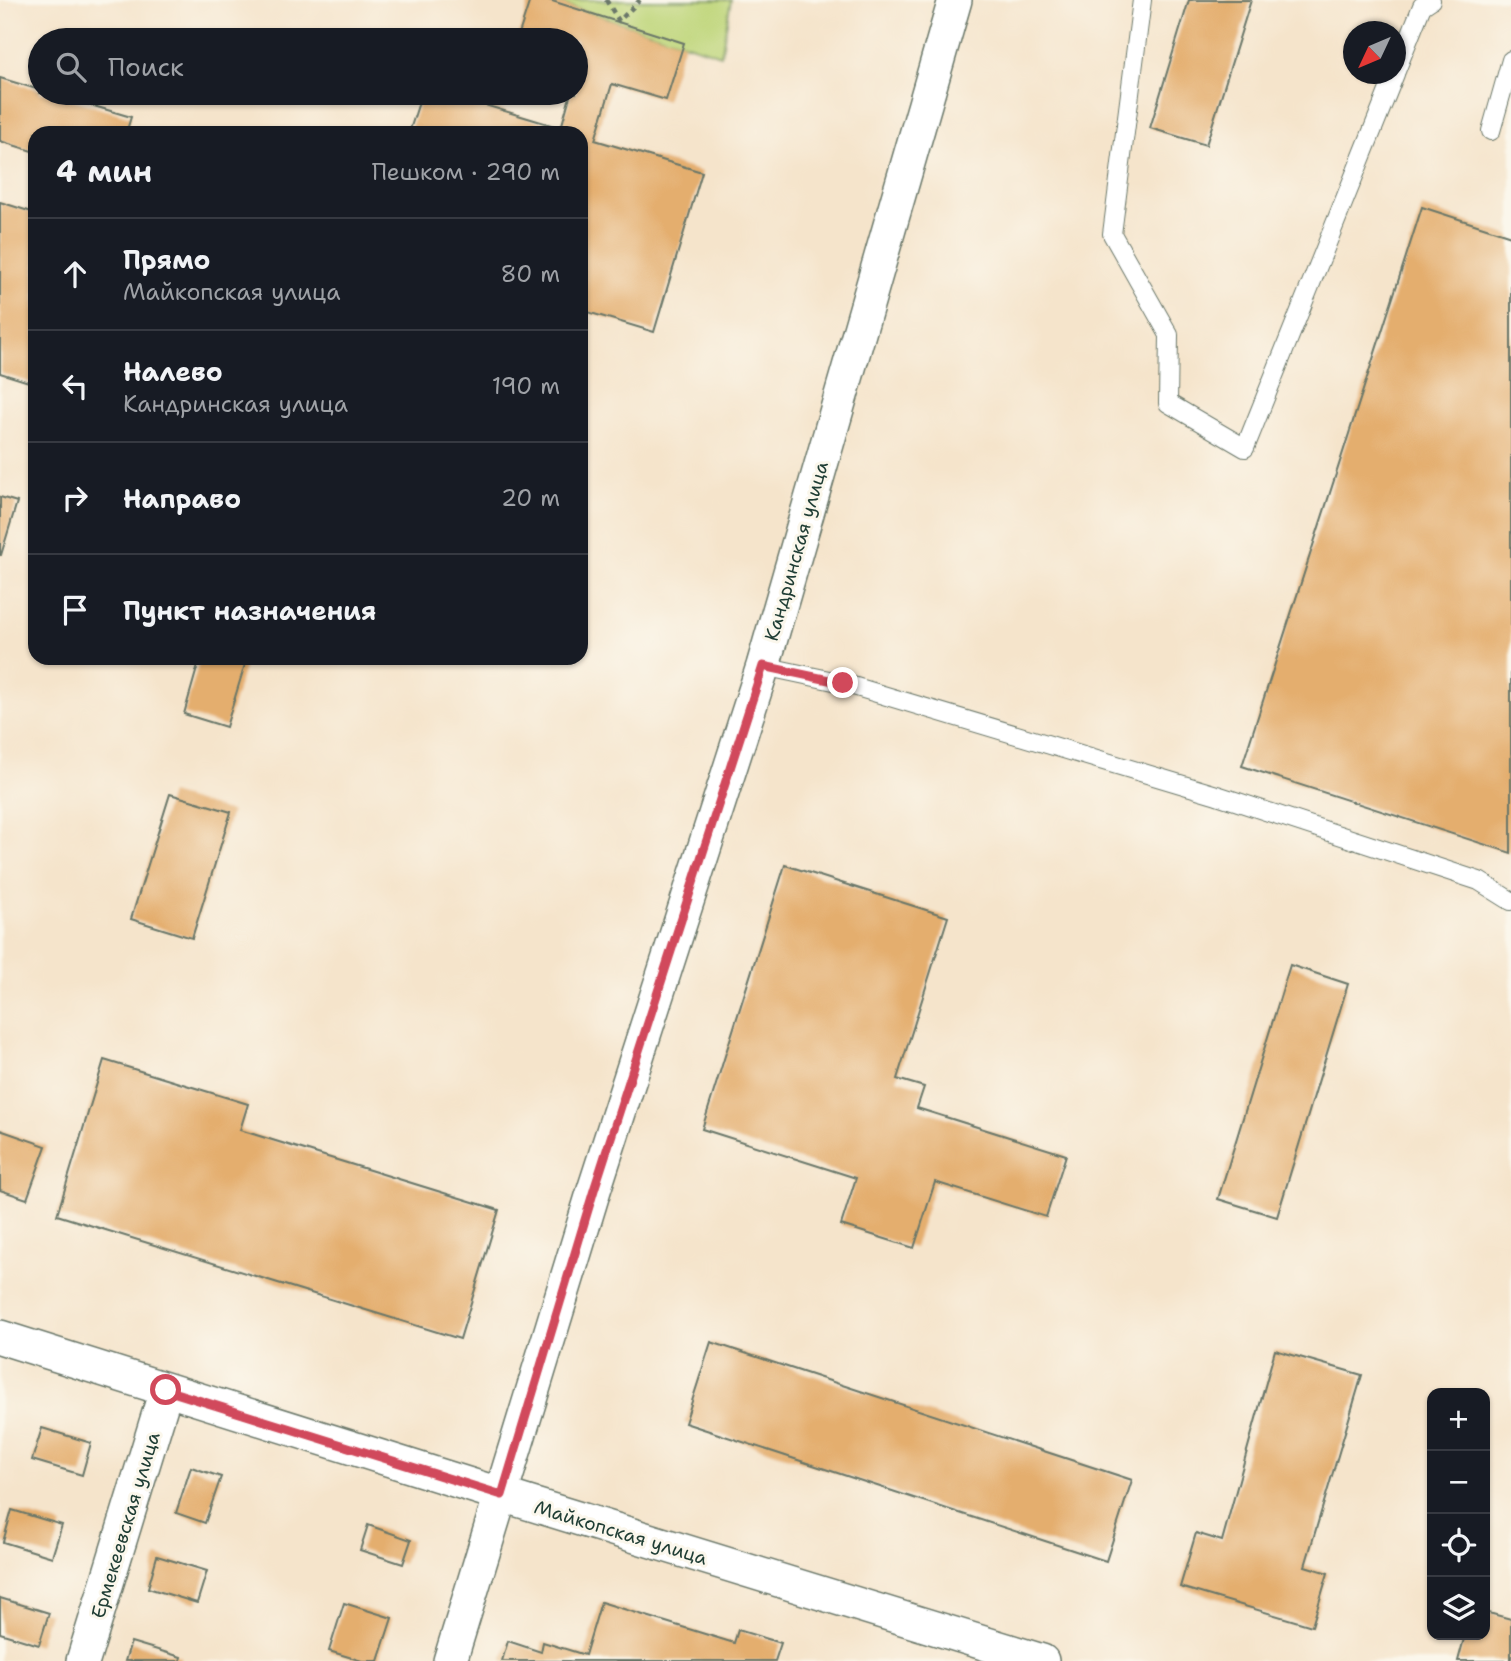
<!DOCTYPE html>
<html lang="ru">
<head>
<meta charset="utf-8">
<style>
  :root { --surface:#171b24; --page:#20242c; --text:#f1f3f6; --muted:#9ea1a6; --line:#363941 }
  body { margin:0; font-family:"Shantell Sans",sans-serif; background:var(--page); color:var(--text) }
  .controls { position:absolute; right:21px; bottom:21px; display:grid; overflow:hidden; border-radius:14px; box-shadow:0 2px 5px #0004 }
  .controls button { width:63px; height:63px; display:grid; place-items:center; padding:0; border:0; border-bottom:2px solid var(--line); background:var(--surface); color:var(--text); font:35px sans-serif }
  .compass { position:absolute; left:1343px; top:21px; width:63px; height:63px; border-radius:50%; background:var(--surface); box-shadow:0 2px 5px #0004; rotate:226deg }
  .stop { position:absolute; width:21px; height:21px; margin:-16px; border:5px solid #d1495b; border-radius:50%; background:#fff }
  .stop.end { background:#d1495b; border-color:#fff; box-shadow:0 2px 7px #0008 }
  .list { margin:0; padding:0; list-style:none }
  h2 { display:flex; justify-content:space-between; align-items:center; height:91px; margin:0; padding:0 28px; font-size:30px }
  h2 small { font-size:23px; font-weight:400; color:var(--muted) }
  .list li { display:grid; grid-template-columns:46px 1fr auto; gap:21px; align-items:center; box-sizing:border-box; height:112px; padding:0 28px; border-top:2px solid var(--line) }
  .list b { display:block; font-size:26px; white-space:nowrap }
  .list p { margin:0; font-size:23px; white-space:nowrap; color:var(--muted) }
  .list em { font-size:23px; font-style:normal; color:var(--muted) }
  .icon { flex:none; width:38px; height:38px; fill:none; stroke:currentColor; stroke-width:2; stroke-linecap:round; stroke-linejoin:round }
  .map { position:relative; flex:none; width:1511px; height:1661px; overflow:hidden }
  .search { position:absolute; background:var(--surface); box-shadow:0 2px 5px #0004; left:28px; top:28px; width:560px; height:77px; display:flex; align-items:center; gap:18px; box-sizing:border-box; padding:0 24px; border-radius:38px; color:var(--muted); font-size:26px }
  .panel { position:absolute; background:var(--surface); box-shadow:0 2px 5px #0004; left:28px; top:126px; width:560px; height:539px; border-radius:21px }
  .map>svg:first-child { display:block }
  .green { fill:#bfd67a; stroke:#6f8a57; stroke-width:2 }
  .building { fill:#e4ae6e }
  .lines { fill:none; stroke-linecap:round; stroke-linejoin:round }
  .lane-casing { stroke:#6a7769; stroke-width:20 }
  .street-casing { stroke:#6a7769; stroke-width:36 }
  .path { stroke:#6a7769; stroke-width:4.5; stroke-dasharray:5 5; stroke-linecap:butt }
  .lane { stroke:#fff; stroke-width:18 }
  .street { stroke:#fff; stroke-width:33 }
  .route { stroke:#d1495b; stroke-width:9 }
  .labels { text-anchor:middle; stroke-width:6; stroke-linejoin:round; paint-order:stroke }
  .street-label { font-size:19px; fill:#1f3d34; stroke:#fbf7ec }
</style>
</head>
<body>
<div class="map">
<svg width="1511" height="1661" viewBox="0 0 1511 1661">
  <rect width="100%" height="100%" fill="#fbf7ec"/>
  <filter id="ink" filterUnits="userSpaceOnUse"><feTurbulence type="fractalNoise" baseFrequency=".0143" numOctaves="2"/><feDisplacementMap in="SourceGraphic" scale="14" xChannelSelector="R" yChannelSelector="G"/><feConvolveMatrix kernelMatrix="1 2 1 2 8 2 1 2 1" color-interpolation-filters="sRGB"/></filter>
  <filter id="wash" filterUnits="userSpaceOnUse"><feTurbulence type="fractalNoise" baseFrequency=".00686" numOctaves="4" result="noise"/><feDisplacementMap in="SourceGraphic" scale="28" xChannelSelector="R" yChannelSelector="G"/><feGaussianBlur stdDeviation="1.57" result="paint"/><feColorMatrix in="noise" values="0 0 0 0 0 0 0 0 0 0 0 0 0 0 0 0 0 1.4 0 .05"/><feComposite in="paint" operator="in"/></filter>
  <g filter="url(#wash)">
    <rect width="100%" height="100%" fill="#f5e4cb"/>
    <path class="green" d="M549 0H731L721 55Z"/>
    <g id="blocks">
      <g class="building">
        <path d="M530 0H549L684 43 666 100 612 84 595 140 702 172 654 332 581 310V133H409L422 93H445L561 128 571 93H576V40H517Z"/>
        <path d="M1189 0H1251L1206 145 1150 128Z"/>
        <path d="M0 78 40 90V93H50L131 117 126 133H35V152L0 141Z"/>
        <path d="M0 202 35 213V384L0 373Z"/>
        <path d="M1422 207 1511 236V853L1242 766Z"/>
        <path d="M0 497 17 502 1 555H0Z"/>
        <path d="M200 658H237L246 661 226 727 184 714Z"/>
        <path d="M170 794 231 812 192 938 131 919Z"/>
        <path d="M785 865 948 917 897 1079 924 1087 917 1108 1066 1155 1046 1217 935 1182 914 1248 841 1225 856 1178 702 1129Z"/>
        <path d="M1290 965 1348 984 1277 1217 1218 1199Z"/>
        <path d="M104 1060 248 1104 240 1130 499 1210 460 1339 57 1215Z"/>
        <path d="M0 1130 46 1146 27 1199 0 1190Z"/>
        <path d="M711 1342 1132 1480 1106 1561 685 1423Z"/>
        <path d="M1275 1350 1362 1375 1305 1566 1328 1573 1312 1626 1180 1587 1196 1533 1222 1541Z"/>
        <path d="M42 1428 91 1443 82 1475 32 1460Z"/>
        <path d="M191 1467 221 1477 205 1523 176 1513Z"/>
        <path d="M12 1510 62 1525 52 1557 3 1542Z"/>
        <path d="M368 1525 411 1540 403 1564 360 1550Z"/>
        <path d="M157 1556 207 1571 197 1603 148 1588Z"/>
        <path d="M0 1598 49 1613 39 1645 0 1633Z"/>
        <path d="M601 1602 734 1643 738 1630 781 1643 775 1661H502L508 1641 541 1652 543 1642 585 1655Z"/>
        <path d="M344 1603 392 1618 378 1661H362L329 1651Z"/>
        <path d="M1485 1612 1511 1619V1661H1458L1465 1635H1485Z"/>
        <path d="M131 1642 181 1657 180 1661H125Z"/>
      </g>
    </g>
  </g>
  <g filter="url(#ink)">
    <use href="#blocks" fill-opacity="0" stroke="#6a7769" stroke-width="2"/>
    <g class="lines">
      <g class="lane-casing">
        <g id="lane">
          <path d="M1142 0 1112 234 1169 335 1168 403 1245 448 1395 74"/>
          <path d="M1396 71 1422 6 1431 0"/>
          <path d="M1491 131 1511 60"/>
          <path d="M763 666 843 683 1217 795 1479 881 1511 901"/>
        </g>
      </g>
      <g class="street-casing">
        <g id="street">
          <path d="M0 1337 502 1495 1042 1661"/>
          <path d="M83 1661 166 1390"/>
          <path d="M450 1661 594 1190 763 666 955 0"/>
        </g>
      </g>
      <path class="path" d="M606 0 619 21 640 0"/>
      <use href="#lane" class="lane"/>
      <use href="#street" class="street"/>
    </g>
  </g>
  <g class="lines" filter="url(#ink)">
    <path class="route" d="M166 1390 502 1495 594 1190 763 666 843 683"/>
  </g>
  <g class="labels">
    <g class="street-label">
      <text transform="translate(796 551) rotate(-74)" y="7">Кандринская улица</text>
      <text transform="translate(125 1525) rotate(-73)" y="7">Ермекеевская улица</text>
      <text transform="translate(621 1532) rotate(17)" y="7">Майкопская улица</text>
    </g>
  </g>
</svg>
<div class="controls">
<button>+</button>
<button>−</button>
<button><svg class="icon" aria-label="locate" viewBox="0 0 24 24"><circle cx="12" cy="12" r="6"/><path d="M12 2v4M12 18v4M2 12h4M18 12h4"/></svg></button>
<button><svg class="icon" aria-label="layers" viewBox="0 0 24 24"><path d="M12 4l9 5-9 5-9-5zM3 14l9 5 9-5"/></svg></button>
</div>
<svg class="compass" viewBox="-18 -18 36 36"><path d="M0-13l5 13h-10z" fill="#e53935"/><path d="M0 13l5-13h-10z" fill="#9ea1a6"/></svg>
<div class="stop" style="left:166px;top:1390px"></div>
<div class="stop end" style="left:843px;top:683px"></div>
<div class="search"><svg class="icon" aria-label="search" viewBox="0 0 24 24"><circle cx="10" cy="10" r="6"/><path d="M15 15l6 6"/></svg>Поиск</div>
<section class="panel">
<h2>4 мин<small>Пешком · 290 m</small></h2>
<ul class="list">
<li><svg class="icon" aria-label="ahead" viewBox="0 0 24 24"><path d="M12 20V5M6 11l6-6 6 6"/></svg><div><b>Прямо</b><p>Майкопская улица</p></div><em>80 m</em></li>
<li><svg class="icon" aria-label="left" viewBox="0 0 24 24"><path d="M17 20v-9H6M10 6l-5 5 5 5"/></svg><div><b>Налево</b><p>Кандринская улица</p></div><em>190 m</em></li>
<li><svg class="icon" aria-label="right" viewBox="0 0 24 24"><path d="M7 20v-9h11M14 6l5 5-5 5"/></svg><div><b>Направо</b></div><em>20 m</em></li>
<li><svg class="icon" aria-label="arrive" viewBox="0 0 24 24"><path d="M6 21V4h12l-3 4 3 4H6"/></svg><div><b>Пункт назначения</b></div></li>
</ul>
</section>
</div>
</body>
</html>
